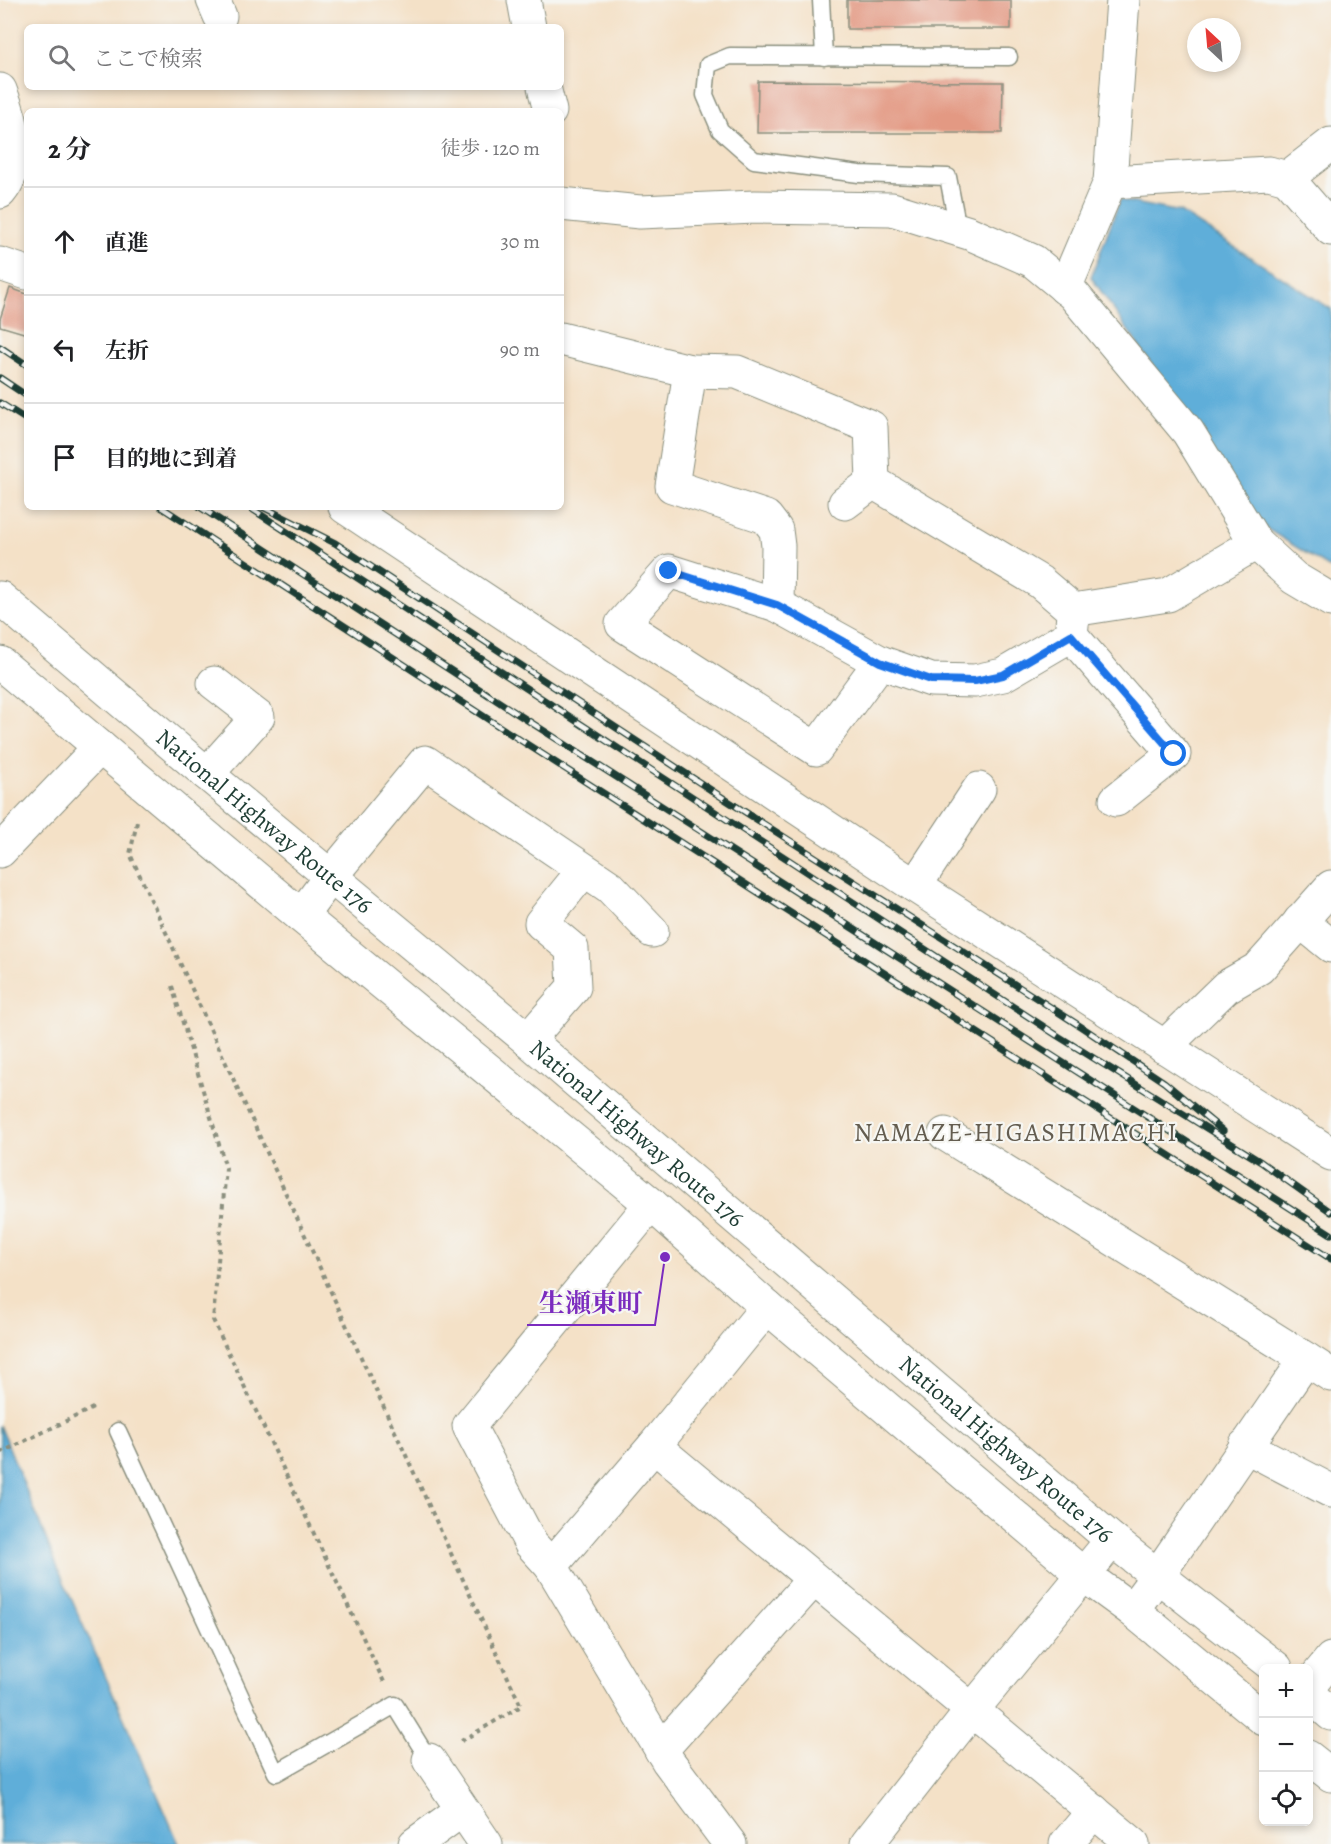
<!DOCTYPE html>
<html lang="ja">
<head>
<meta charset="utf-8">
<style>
  :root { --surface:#fff; --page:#f2f2f2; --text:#202124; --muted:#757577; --line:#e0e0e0 }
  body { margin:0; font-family:Alegreya,"Noto Serif JP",serif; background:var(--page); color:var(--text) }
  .controls { position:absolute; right:18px; bottom:18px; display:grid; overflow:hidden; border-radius:9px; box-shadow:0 3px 9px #0003 }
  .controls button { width:54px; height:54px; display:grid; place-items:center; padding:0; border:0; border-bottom:2px solid var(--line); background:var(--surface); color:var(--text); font:30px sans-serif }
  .compass { position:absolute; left:1187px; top:18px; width:54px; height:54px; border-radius:50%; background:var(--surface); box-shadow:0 3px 9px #0003; rotate:334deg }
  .stop { position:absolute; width:18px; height:18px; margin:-14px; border:4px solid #1a73e8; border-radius:50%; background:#fff }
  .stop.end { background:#1a73e8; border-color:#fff; box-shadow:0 2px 6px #0008 }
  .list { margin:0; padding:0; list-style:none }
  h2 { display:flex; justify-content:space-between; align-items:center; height:78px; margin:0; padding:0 24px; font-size:26px }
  h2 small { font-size:20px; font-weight:400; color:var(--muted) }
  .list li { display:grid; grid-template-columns:39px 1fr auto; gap:18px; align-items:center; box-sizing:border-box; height:108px; padding:0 24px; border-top:2px solid var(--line) }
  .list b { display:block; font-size:22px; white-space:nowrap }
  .list em { font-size:20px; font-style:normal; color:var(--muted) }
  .icon { flex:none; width:33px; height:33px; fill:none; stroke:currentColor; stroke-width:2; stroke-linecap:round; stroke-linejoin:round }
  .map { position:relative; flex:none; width:1331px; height:1844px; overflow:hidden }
  .search { position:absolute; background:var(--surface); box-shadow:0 3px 9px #0003; left:24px; top:24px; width:540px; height:66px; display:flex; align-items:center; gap:15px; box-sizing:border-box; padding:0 21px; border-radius:9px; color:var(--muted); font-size:22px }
  .panel { position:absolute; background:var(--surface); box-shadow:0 3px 9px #0003; left:24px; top:108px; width:540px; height:402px; border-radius:9px }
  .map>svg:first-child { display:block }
  .water { fill:#5faed9; stroke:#3f7686; stroke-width:1.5 }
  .building { fill:#e39983 }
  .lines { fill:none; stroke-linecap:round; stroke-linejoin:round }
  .lane-casing { stroke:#8a8f7e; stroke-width:19 }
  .street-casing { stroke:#8a8f7e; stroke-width:35 }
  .highway-casing { stroke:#8a8f7e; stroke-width:35 }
  .path { stroke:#8a8f7e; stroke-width:4; stroke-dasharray:4.5 4.5; stroke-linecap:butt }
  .lane { stroke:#fff; stroke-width:16 }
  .street { stroke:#fff; stroke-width:33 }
  .highway { stroke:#fff; stroke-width:33 }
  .rail-casing { stroke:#1f3d34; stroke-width:7 }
  .rail { stroke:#f6f6f2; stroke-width:4.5; stroke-dasharray:14; stroke-linecap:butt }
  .route { stroke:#1a73e8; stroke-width:8 }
  .labels { text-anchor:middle; stroke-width:4.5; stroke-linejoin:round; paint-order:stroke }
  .street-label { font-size:24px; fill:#1f3d34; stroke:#f6f6f2 }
  .neighbourhood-label { font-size:26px; letter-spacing:1.5px; fill:#645d50; stroke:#f6f6f2 }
  .leader { fill:none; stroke:#7b2cbf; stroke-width:2 }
  .callout-dot { fill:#7b2cbf; stroke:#f6f6f2; stroke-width:2 }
  .callout-label { font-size:26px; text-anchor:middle; font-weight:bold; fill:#7b2cbf; stroke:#f6f6f2; stroke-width:4.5; stroke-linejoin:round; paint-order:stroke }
</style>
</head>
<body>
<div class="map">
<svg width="1331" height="1844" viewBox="0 0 1331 1844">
  <rect width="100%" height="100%" fill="#f6f6f2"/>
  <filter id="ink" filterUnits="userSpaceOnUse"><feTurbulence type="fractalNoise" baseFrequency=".0167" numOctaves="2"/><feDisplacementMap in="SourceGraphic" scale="12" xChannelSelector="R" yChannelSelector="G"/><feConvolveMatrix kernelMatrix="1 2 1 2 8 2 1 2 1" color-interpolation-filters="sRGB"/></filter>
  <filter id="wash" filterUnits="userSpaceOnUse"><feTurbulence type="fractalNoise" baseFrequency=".008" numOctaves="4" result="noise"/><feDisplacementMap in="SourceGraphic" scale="24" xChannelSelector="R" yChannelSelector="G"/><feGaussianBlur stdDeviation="1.35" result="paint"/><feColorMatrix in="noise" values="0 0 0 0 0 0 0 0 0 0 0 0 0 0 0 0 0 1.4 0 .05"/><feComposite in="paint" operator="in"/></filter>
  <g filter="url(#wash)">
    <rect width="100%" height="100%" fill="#f4e1c7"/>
    <g class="water">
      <path d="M1120 200 1180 212 1331 309V569L1264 527 1091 277Z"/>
      <path d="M0 1425 57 1566 179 1844H0Z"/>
    </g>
    <g id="blocks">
      <g class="building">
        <rect x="847" y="0" width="164" height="29"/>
        <path d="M758 81 1003 82 1002 133H757Z"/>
        <path d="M10 288 27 294V334L0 326V319Z"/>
      </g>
    </g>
  </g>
  <g filter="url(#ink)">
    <use href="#blocks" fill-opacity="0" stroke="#8a8f7e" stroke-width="1.5"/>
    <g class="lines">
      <g class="lane-casing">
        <g id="lane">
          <path d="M821 0 824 57"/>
          <path d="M958 229 948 177 859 174 754 160 720 130 705 95 708 65 730 56 1009 57"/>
          <path d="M118 1431 276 1773 395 1705 429 1760"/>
        </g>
      </g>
      <g class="street-casing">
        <g id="street">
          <path d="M213 0 220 16"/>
          <path d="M524 0 529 27"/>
          <path d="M1123 0 1110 182 1269 173 1287 178 1331 229"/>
          <path d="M544 87 550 111"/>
          <path d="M0 90C13 122 24 163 0 192"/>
          <path d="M1287 178 1331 144"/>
          <path d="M561 204 640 212 755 207 892 209 969 233 1033 261 1073 294 1188 432 1256 543 1294 578 1331 600"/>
          <path d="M0 264 27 273"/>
          <path d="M1065 288 1110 182"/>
          <path d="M561 339 690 371"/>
          <path d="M845 503 873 482"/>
          <path d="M345 507 915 886 1331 1154"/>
          <path d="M777 605 669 571 622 624 816 749 880 662"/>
          <path d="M1073 615 1071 635 1174 754 1116 800"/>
          <path d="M1071 635 1003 675 975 681 931 680 880 662 777 605 778 546 776 530 766 517 672 486 690 371 737 372 871 427 873 482 1040 582 1073 610 1168 595 1256 543"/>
          <path d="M207 774 258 717 214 683"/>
          <path d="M0 851 100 747"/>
          <path d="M915 886 979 789"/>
          <path d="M301 916 330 877 425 762 610 887 652 931"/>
          <path d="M1300 921 1331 946"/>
          <path d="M528 1040 574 987 572 949 541 923 584 870"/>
          <path d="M1164 1047 1226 987 1259 968 1331 887"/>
          <path d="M945 1134 1306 1359 1158 1575 1132 1610"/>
          <path d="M1306 1359 1331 1375"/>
          <path d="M654 1446C813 1580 974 1710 1133 1844"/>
          <path d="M1245 1446 1331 1491"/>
          <path d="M551 1566 531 1544 469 1426 651 1204"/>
          <path d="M1308 1687 1331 1659"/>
          <path d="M661 1750 813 1580"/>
          <path d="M429 1760 486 1844"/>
          <path d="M415 1844 462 1810"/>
          <path d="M730 1844 668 1761 551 1566 654 1446 767 1307"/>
          <path d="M867 1844 973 1709 1112 1540"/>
          <path d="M1066 1844 1094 1811"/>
        </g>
      </g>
      <g class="highway-casing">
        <g id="highway">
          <path id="s1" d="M0 598 207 774 528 1040 1112 1540 1276 1668"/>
          <path d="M0 663 301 916 651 1204 767 1307 1084 1575 1132 1610 1264 1719"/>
          <path d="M1308 1694 1331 1714"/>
          <path d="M1308 1757 1331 1775"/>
        </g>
      </g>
      <g class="path">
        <path d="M137 822 130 854 521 1706 458 1743"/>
        <path d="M172 986 226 1168 213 1320 384 1682"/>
        <path d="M0 1453 95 1407"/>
      </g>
      <use href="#lane" class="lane"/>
      <use href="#street" class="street"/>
      <use href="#highway" class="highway"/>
      <g class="rail-casing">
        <g id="rail">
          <path d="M0 347 27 365"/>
          <path d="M0 378 27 396"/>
          <path d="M0 403 27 420"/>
          <path d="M161 507 514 736 1331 1259"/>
          <path d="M200 507 513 711 1331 1234"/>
          <path d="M249 507 1058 1036 1261 1162 1331 1212"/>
          <path d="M263 507 335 543 717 794 1080 1026 1164 1082 1223 1131"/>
        </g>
      </g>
      <use href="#rail" class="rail"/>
    </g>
  </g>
  <g class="lines" filter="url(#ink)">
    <path class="route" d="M669 571 777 605 880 662 931 680 975 681 1003 675 1071 635 1174 754"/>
  </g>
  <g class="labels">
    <g class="street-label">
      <text dy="8" stroke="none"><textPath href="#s1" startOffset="346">National Highway Route 176</textPath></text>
      <text dy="8" stroke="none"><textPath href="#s1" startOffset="832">National Highway Route 176</textPath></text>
      <text dy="8" stroke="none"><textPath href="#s1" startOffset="1318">National Highway Route 176</textPath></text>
    </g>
    <g class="neighbourhood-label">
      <text x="1016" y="1141">NAMAZE-HIGASHIMACHI</text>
    </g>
  </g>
  <path class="leader" d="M665 1257L655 1325H527"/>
  <circle class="callout-dot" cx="665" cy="1257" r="6"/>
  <g class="callout-label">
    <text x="591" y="1312">生瀬東町</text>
  </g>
</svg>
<div class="controls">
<button>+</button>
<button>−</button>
<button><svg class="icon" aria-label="locate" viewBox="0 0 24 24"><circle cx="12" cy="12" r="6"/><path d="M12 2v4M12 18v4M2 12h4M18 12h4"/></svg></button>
</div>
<svg class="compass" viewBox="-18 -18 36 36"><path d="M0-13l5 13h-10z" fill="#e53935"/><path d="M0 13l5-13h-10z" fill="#757577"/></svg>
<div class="stop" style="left:1174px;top:754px"></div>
<div class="stop end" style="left:669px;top:571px"></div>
<div class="search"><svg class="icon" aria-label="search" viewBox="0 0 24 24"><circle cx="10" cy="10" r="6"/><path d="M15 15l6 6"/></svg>ここで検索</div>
<section class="panel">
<h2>2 分<small>徒歩 · 120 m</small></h2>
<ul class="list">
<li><svg class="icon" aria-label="ahead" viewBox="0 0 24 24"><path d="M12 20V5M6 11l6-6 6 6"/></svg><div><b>直進</b></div><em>30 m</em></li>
<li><svg class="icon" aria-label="left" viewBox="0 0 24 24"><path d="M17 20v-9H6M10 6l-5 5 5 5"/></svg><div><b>左折</b></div><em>90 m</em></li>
<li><svg class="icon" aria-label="arrive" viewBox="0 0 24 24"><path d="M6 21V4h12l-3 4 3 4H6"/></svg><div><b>目的地に到着</b></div></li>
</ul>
</section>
</div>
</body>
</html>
